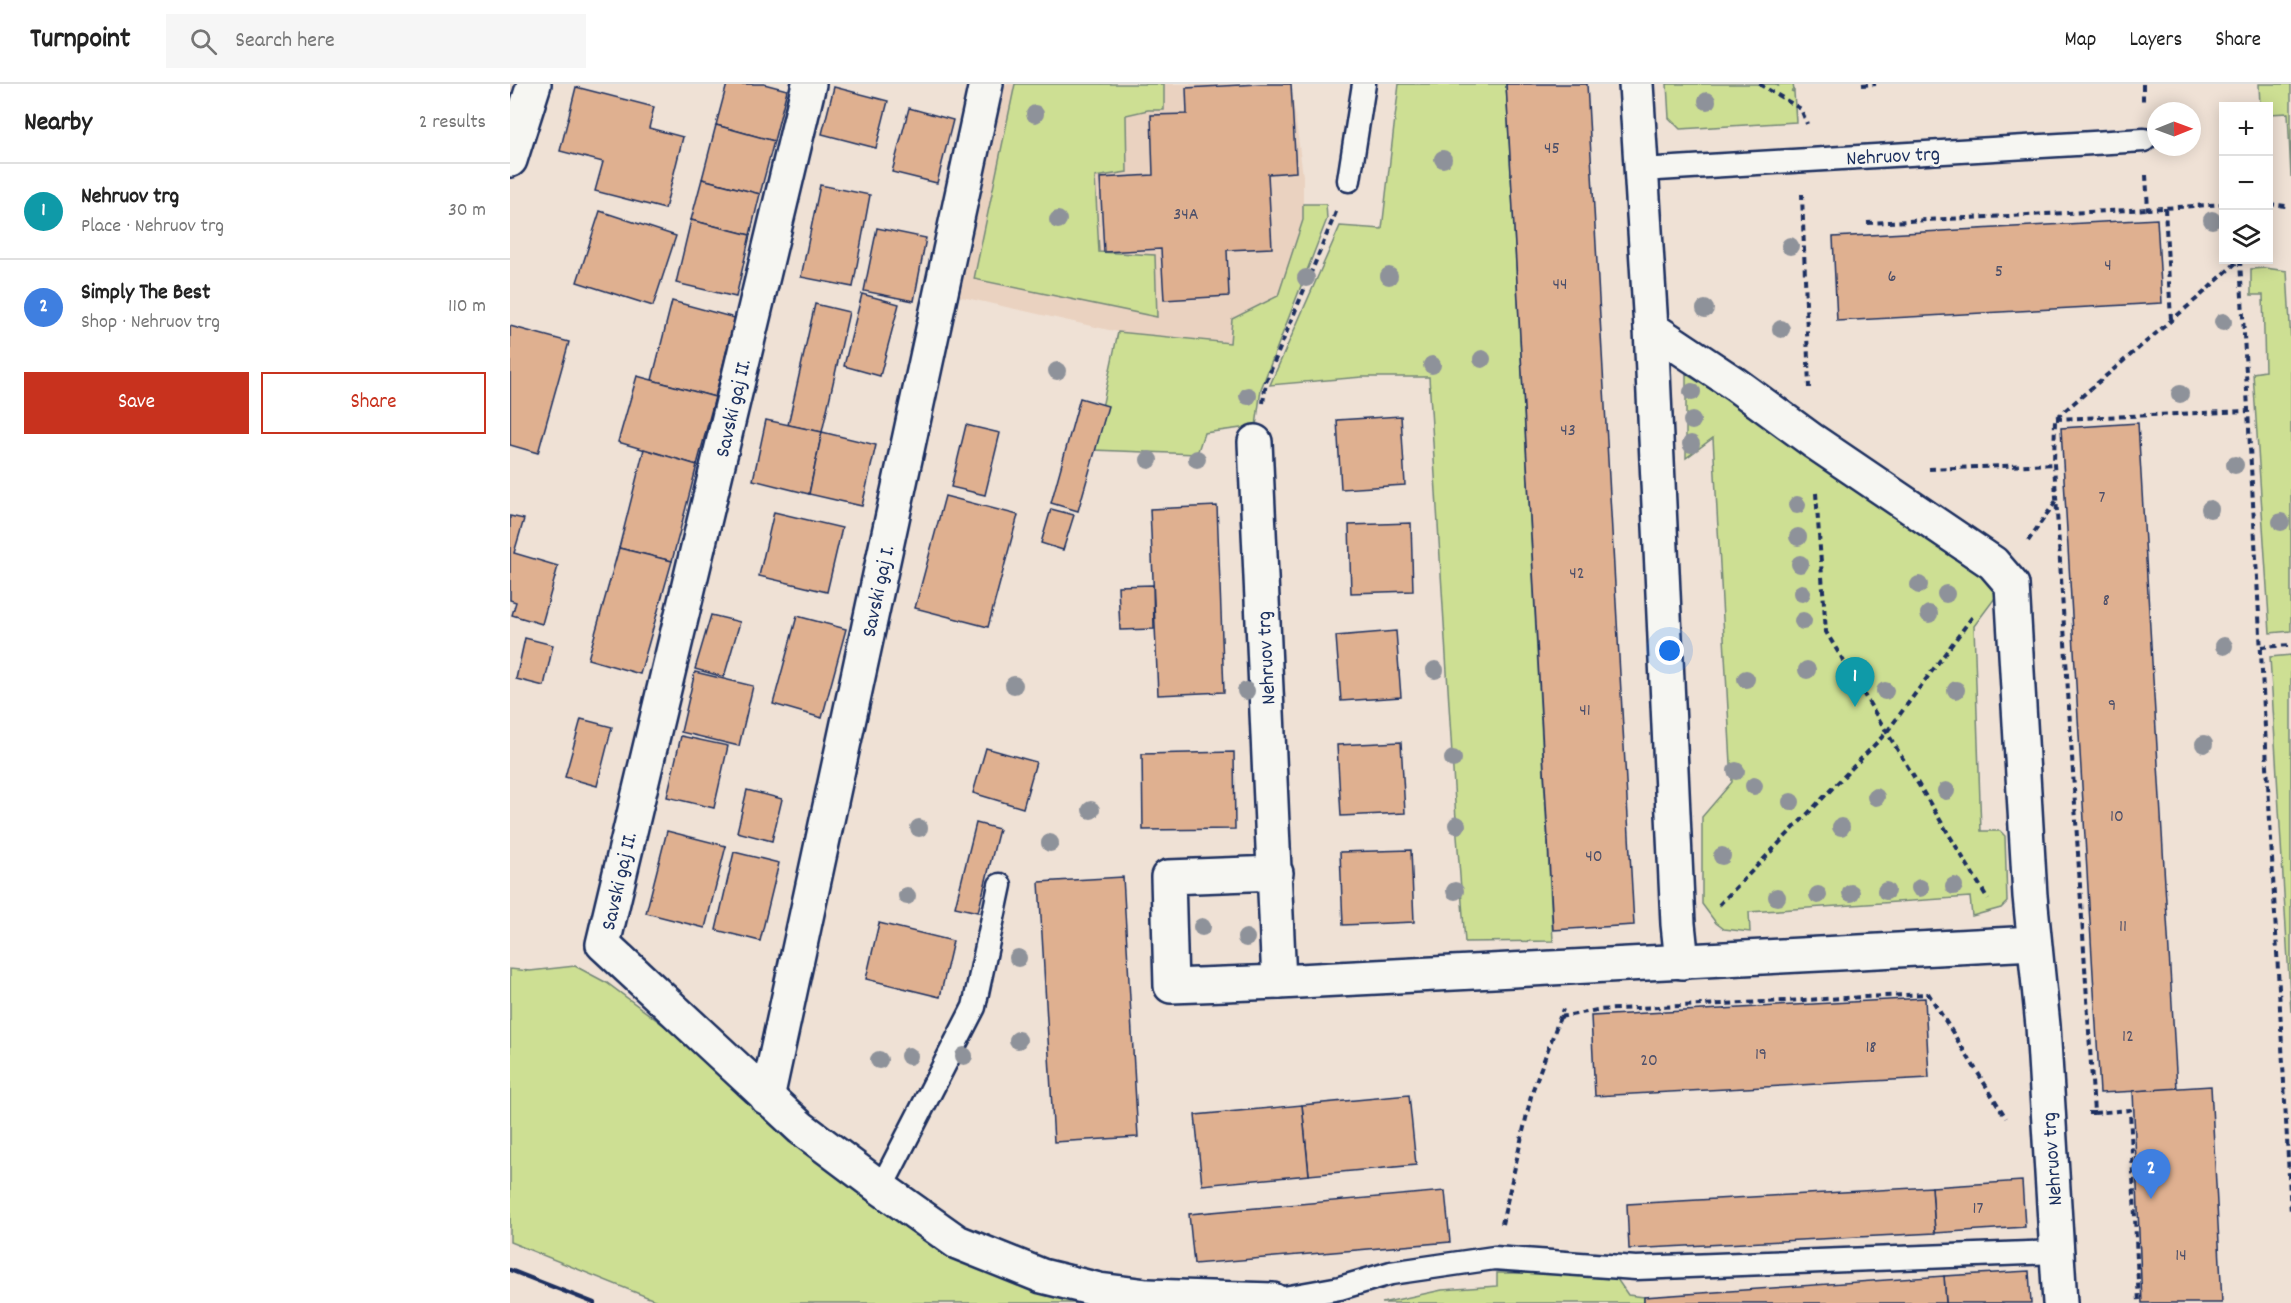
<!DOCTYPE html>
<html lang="en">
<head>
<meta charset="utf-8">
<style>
  :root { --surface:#fff; --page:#f6f6f6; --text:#222; --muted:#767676; --line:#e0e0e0; --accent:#c8321e }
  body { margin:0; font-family:Dekko,sans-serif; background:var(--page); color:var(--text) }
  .controls { position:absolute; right:18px; top:18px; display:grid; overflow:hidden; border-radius:0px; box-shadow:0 3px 15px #0003 }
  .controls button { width:54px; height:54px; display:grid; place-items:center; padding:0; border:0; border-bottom:2px solid var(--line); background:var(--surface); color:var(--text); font:30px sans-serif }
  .compass { position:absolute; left:1637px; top:18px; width:54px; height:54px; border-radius:50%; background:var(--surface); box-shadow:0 3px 15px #0003; rotate:89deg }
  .you { position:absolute; left:1160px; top:567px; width:21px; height:21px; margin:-15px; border:4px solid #fff; border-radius:50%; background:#1a73e8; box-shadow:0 0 0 9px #1a73e833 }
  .badge { display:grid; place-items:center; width:39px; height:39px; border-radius:50%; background:var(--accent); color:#fff; font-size:20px; font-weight:700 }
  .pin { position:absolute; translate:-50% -50px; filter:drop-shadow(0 2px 3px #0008) }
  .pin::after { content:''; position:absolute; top:32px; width:21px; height:18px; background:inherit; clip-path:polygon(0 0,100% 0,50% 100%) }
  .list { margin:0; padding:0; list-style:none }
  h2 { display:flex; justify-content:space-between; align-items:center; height:78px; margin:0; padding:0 24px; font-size:26px }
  h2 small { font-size:20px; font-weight:400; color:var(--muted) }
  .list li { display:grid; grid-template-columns:39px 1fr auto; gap:18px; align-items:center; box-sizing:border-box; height:96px; padding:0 24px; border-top:2px solid var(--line) }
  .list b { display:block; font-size:22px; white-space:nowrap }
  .list p { margin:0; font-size:20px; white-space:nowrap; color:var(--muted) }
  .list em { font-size:20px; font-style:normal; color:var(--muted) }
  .actions { display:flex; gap:12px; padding:18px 24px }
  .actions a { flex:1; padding:14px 0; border:2px solid var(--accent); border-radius:0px; text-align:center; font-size:21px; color:var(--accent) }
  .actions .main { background:var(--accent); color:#fff }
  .icon { flex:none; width:33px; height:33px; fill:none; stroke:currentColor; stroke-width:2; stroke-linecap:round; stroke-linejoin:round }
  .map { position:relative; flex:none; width:1781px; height:1219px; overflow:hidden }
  header { display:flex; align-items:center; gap:36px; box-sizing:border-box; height:84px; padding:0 30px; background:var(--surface); border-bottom:2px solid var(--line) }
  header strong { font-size:28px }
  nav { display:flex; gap:33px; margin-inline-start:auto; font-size:21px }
  .search { width:420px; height:54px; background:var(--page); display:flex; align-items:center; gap:15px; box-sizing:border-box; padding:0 21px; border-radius:0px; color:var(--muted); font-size:22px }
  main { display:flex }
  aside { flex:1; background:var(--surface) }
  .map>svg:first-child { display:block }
  .built { fill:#ead2c0 }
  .green { fill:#cddf93; stroke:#748778; stroke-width:1.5 }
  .building { fill:#dfb090; stroke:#1b2f5e; stroke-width:1.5 }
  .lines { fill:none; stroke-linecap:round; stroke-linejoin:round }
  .service-casing { stroke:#1b2f5e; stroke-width:27 }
  .minor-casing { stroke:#1b2f5e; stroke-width:38 }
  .path { stroke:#1b2f5e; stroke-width:4; stroke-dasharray:6 4.5; stroke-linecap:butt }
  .service { stroke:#f6f6f2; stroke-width:22 }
  .minor { stroke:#f6f6f2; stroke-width:33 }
  .rail { stroke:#1b2f5e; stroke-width:4.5 }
  .tree { fill:#8e929a }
  .labels { text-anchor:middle; stroke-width:5; stroke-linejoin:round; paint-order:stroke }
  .number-label { font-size:18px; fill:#4c4f6a }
  .street-label { font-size:21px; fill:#1b2f5e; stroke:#f6f6f2 }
</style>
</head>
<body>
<header>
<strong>Turnpoint</strong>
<div class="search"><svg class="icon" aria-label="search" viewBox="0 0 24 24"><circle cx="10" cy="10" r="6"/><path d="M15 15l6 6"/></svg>Search here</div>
<nav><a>Map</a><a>Layers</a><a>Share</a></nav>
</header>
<main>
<aside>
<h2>Nearby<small>2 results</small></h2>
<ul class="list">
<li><span class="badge" style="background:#0f9aa8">1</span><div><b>Nehruov trg</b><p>Place · Nehruov trg</p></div><em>30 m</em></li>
<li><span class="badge" style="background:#3f7fe0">2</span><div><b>Simply The Best</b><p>Shop · Nehruov trg</p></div><em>110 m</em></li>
</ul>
<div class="actions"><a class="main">Save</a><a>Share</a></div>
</aside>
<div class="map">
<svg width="1781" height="1219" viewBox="0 0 1781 1219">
  <rect width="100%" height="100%" fill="#efe1d5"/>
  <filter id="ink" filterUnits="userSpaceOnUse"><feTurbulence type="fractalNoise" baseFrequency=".0167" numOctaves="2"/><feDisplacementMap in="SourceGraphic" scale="12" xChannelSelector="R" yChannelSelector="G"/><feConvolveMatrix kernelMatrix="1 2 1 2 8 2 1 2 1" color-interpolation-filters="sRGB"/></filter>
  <g filter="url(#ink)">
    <path class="built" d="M486 0H781L793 92V136L768 212 723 234 720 259 608 248 443 211Z"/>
    <g class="green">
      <path d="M505 0H654V26H638L616 31 617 88 585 93 589 168 645 171 647 233 464 195Z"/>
      <path d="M889 0H996L1043 857 955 858 947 752 919 293H852L760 301 830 142 872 145Z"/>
      <path d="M1157 0H1265L1269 3 1267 0H1283L1284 7H1281L1284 8 1286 38 1170 45 1159 34Z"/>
      <path d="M1749 0H1781V93L1778 29 1759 30 1758 22H1750Z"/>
      <path d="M793 120H816L817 135 751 305 746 342 694 349 687 370 583 366 608 248 720 259 722 235 768 212 793 136Z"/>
      <path d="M1755 184 1777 187 1781 258V547L1760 549 1743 289 1755 287 1753 211H1741V185Z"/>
      <path d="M1176 290 1255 339 1480 496 1488 510 1464 542 1471 747H1490L1495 752 1497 818 1491 824 1462 832 1460 813 1239 828 1240 848 1214 845 1206 839 1192 820V733L1222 698 1203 354 1176 374Z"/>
      <path d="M1781 571V928L1760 573Z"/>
      <path d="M65 882 97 899 199 975 349 1102 608 1219H152L0 1158V885L20 887Z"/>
      <path d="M987 1189H1098L1105 1192 1118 1211 1134 1213V1219H872L932 1206 987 1202Z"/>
    </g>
    <g class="building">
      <path d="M217 0H254L277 6 264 57 206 41Z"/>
      <path d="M749 0H781L786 88 758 90 762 164 717 166 719 212 654 216 651 165 594 168 590 94 643 91 641 31 677 30 676 4Z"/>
      <path d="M996 0H1077L1124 841 1043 846Z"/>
      <path d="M66 3 144 23 139 44 173 53 155 125 85 107 93 78 50 67Z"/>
      <path d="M324 3 378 17 366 64 312 50Z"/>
      <path d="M399 24 443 36 427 99 382 88Z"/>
      <path d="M206 41 264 57 250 110 192 95Z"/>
      <path d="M192 95 250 110 240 151 181 136Z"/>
      <path d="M310 101 360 111 343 203 291 193Z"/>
      <path d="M90 127 166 152 143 222 67 198Z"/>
      <path d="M1647 135 1652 219 1327 237 1323 153Z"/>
      <path d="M181 136 240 151 226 213 166 199Z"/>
      <path d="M367 144 416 154 404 217 354 207Z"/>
      <path d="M352 210 389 220 370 292 334 282Z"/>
      <path d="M162 217 225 234 205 313 142 296Z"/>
      <path d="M305 220 339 228 312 348 278 341Z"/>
      <path d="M0 242 59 258 28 369 0 361Z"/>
      <path d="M127 292 205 313 187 381 108 358Z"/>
      <path d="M570 314 598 322 568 427 541 419Z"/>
      <path d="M891 332 895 401 831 405 827 336Z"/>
      <path d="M256 336 312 348 299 410 243 396Z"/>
      <path d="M1628 339 1667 1005 1590 1009 1551 344Z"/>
      <path d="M456 341 490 349 475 411 441 403Z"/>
      <path d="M312 348 366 361 352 422 299 410Z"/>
      <path d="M134 365 187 381 162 477 109 464Z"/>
      <path d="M435 412 508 431 478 543 405 524Z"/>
      <path d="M707 422 714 608 648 611 640 425Z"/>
      <path d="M541 425 564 431 553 466 531 459Z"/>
      <path d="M264 428 332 444 317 508 249 492Z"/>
      <path d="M0 432 14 435 4 469 48 482 32 540 2 531 6 518 0 516Z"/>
      <path d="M901 439 903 507 841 509 839 441Z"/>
      <path d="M109 464 162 477 130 590 78 575Z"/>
      <path d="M643 501 644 545 610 546 608 502Z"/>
      <path d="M201 531 230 538 214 593 185 585Z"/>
      <path d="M287 532 336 545 312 634 263 620Z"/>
      <path d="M886 547 891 613 831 617 826 552Z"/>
      <path d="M15 554 43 561 34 602 6 595Z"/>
      <path d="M185 588 243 602 229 662 171 648Z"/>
      <path d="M71 635 102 643 87 702 55 693Z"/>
      <path d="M171 652 218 662 204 724 157 713Z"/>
      <path d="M891 658 895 729 831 732 827 661Z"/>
      <path d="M476 664 526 678 513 724 463 709Z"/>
      <path d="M724 668 725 745 633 746 632 670Z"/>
      <path d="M237 706 272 715 262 757 227 748Z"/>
      <path d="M466 739 489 745 468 828 445 823Z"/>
      <path d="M157 747 216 762 195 844 136 829Z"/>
      <path d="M901 766 904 838 833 841 830 768Z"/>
      <path d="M224 768 269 779 250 857 206 846Z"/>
      <path d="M613 793 628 1053 544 1058 529 798Z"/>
      <path d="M369 839 443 857 430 913 356 895Z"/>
      <path d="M1415 914 1419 994 1085 1012 1081 932Z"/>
      <path d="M1701 1002 1712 1219H1632L1623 1007Z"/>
      <path d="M899 1011 906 1081 799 1091 792 1021Z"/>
      <path d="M792 1021 799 1091 692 1101 685 1031Z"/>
      <path d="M1512 1097 1515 1143 1425 1149 1422 1103Z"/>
      <path d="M1422 1103 1425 1149 1119 1165 1117 1120Z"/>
      <path d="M935 1107 940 1158 684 1180 679 1130Z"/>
      <path d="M1519 1187 1521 1219H1436L1434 1192Z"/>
      <path d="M1434 1192 1436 1219H1134V1213Z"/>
    </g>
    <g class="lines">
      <g class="service-casing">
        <g id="service">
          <path d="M1131 86 1634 56"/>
          <path d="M839 96 854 0"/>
          <path d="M371 1104 464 923 490 801"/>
          <path d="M763 1216 830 1204 881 1189 984 1174 1126 1184 1547 1168"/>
        </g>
      </g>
      <g class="minor-casing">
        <g id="minor">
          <path d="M299 0 93 860 291 1044 371 1104 447 1158 532 1192 589 1206 637 1212 763 1216 762 1219"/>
          <path d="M1126 0 1141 244 1168 840 1172 878"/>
          <path d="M0 76 24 0"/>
          <path d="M1141 244 1225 300 1303 357 1483 479 1502 501 1520 812 1533 942 1550 1219"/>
          <path d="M745 358 769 898 661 902 658 793 766 789"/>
          <path d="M769 898 1524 859"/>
          <path d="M257 1014 476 0"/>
        </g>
      </g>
      <g class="path">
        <path d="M1249 0 1291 25 1297 40"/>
        <path d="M1633 0V21"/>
        <path d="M1352 1 1366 0"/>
        <path d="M1723 21 1745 22"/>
        <path d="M1758 57 1761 120"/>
        <path d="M1636 91 1638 125 1714 120"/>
        <path d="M1292 110 1299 304"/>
        <path d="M1759 120 1776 122"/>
        <path d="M1655 124 1661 236"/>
        <path d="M1357 139 1638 125"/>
        <path d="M1730 176 1781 1130"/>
        <path d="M753 319 756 298 826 128"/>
        <path d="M1546 335 1739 327"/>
        <path d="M1419 385 1544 380"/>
        <path d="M1306 409 1316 548 1478 815"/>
        <path d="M1518 457 1546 417"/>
        <path d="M1751 563 1781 561"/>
        <path d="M1209 821 1376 649 1463 532"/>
        <path d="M1418 909 1496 1034"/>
        <path d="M1050 933 1087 926 1418 910"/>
        <path d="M1578 1029H1584L1544 380 1545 335 1690 212 1729 176"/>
        <path d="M1584 1029 1620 1026 1629 1219"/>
        <path d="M992 1140 1022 1008 1053 925"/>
      </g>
      <use href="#service" class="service"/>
      <use href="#minor" class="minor"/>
      <path class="rail" d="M0 1186 84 1219"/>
    </g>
    <g class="tree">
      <circle cx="1197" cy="17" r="9"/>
      <circle cx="525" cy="30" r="9"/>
      <circle cx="933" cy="75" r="9"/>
      <circle cx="548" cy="136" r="9"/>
      <circle cx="1702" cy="136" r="9"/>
      <circle cx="1280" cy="162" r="9"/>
      <circle cx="879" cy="192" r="9"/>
      <circle cx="796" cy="194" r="9"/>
      <circle cx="1195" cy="225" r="9"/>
      <circle cx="1713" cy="238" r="9"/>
      <circle cx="1271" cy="245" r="9"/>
      <circle cx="972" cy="275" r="9"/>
      <circle cx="922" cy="281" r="9"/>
      <circle cx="547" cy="287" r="9"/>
      <circle cx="1182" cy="308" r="9"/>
      <circle cx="1670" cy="310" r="9"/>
      <circle cx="738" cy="312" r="9"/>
      <circle cx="1182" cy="337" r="9"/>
      <circle cx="1181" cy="360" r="9"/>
      <circle cx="687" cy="375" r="9"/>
      <circle cx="639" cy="376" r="9"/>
      <circle cx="1725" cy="381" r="9"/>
      <circle cx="1287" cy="421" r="9"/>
      <circle cx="1700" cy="425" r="9"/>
      <circle cx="1771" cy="438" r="9"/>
      <circle cx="1288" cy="453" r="9"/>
      <circle cx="1290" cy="480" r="9"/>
      <circle cx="1409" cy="501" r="9"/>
      <circle cx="1292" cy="509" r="9"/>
      <circle cx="1436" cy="510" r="9"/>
      <circle cx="1419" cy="530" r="9"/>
      <circle cx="1293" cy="537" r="9"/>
      <circle cx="1714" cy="562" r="9"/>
      <circle cx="925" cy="586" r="9"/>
      <circle cx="1297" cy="586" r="9"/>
      <circle cx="1236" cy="595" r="9"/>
      <circle cx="504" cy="601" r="9"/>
      <circle cx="1446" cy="606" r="9"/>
      <circle cx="736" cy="607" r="9"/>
      <circle cx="1375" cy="607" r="9"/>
      <circle cx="1694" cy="660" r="9"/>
      <circle cx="943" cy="675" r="9"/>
      <circle cx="1226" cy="687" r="9"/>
      <circle cx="1244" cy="702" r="9"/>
      <circle cx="1436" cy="707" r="9"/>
      <circle cx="1366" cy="713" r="9"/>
      <circle cx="1281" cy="718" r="9"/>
      <circle cx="581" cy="726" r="9"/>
      <circle cx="947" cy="741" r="9"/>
      <circle cx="1331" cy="743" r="9"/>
      <circle cx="409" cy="744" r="9"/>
      <circle cx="540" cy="759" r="9"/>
      <circle cx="1212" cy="772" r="9"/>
      <circle cx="1444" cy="802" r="9"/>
      <circle cx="1410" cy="804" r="9"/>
      <circle cx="945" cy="807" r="9"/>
      <circle cx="1376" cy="807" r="9"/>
      <circle cx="1341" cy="809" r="9"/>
      <circle cx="1308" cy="811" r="9"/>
      <circle cx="397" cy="812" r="9"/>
      <circle cx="1267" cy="813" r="9"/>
      <circle cx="692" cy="843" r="9"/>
      <circle cx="736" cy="854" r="9"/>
      <circle cx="508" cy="874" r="9"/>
      <circle cx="508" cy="956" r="9"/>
      <circle cx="399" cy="972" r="9"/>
      <circle cx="454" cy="972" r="9"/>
      <circle cx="369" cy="976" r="9"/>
    </g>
  </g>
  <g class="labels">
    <g class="number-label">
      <text x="1042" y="69">45</text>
      <text x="676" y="135">34A</text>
      <text x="1598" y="186">4</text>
      <text x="1489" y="192">5</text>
      <text x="1382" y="197">6</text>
      <text x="1050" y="205">44</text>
      <text x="1058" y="351">43</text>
      <text x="1592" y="418">7</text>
      <text x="1067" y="494">42</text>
      <text x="1596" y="521">8</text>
      <text x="1602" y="626">9</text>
      <text x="1075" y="631">41</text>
      <text x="1607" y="737">10</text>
      <text x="1084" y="777">40</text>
      <text x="1613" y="847">11</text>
      <text x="1618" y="957">12</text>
      <text x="1361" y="968">18</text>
      <text x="1251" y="975">19</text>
      <text x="1139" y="981">20</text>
      <text x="1468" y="1129">17</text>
      <text x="1671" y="1176">14</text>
    </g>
    <g class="street-label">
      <text transform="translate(1383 71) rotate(-3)" y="7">Nehruov trg</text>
      <text transform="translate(222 324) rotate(-77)" y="7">Savski gaj II.</text>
      <text transform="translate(367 507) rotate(-78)" y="7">Savski gaj I.</text>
      <text transform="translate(755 574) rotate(-93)" y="7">Nehruov trg</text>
      <text transform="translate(108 797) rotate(-77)" y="7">Savski gaj II.</text>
      <text transform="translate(1541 1075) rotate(-94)" y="7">Nehruov trg</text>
    </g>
  </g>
</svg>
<div class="controls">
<button>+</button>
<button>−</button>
<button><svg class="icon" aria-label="layers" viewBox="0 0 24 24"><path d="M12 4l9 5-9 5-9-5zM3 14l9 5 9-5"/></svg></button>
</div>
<svg class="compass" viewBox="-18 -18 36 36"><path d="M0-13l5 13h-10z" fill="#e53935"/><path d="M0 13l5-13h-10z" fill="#767676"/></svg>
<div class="you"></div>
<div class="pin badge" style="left:1345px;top:623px;background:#0f9aa8">1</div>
<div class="pin badge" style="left:1641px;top:1115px;background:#3f7fe0">2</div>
</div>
</main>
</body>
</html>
